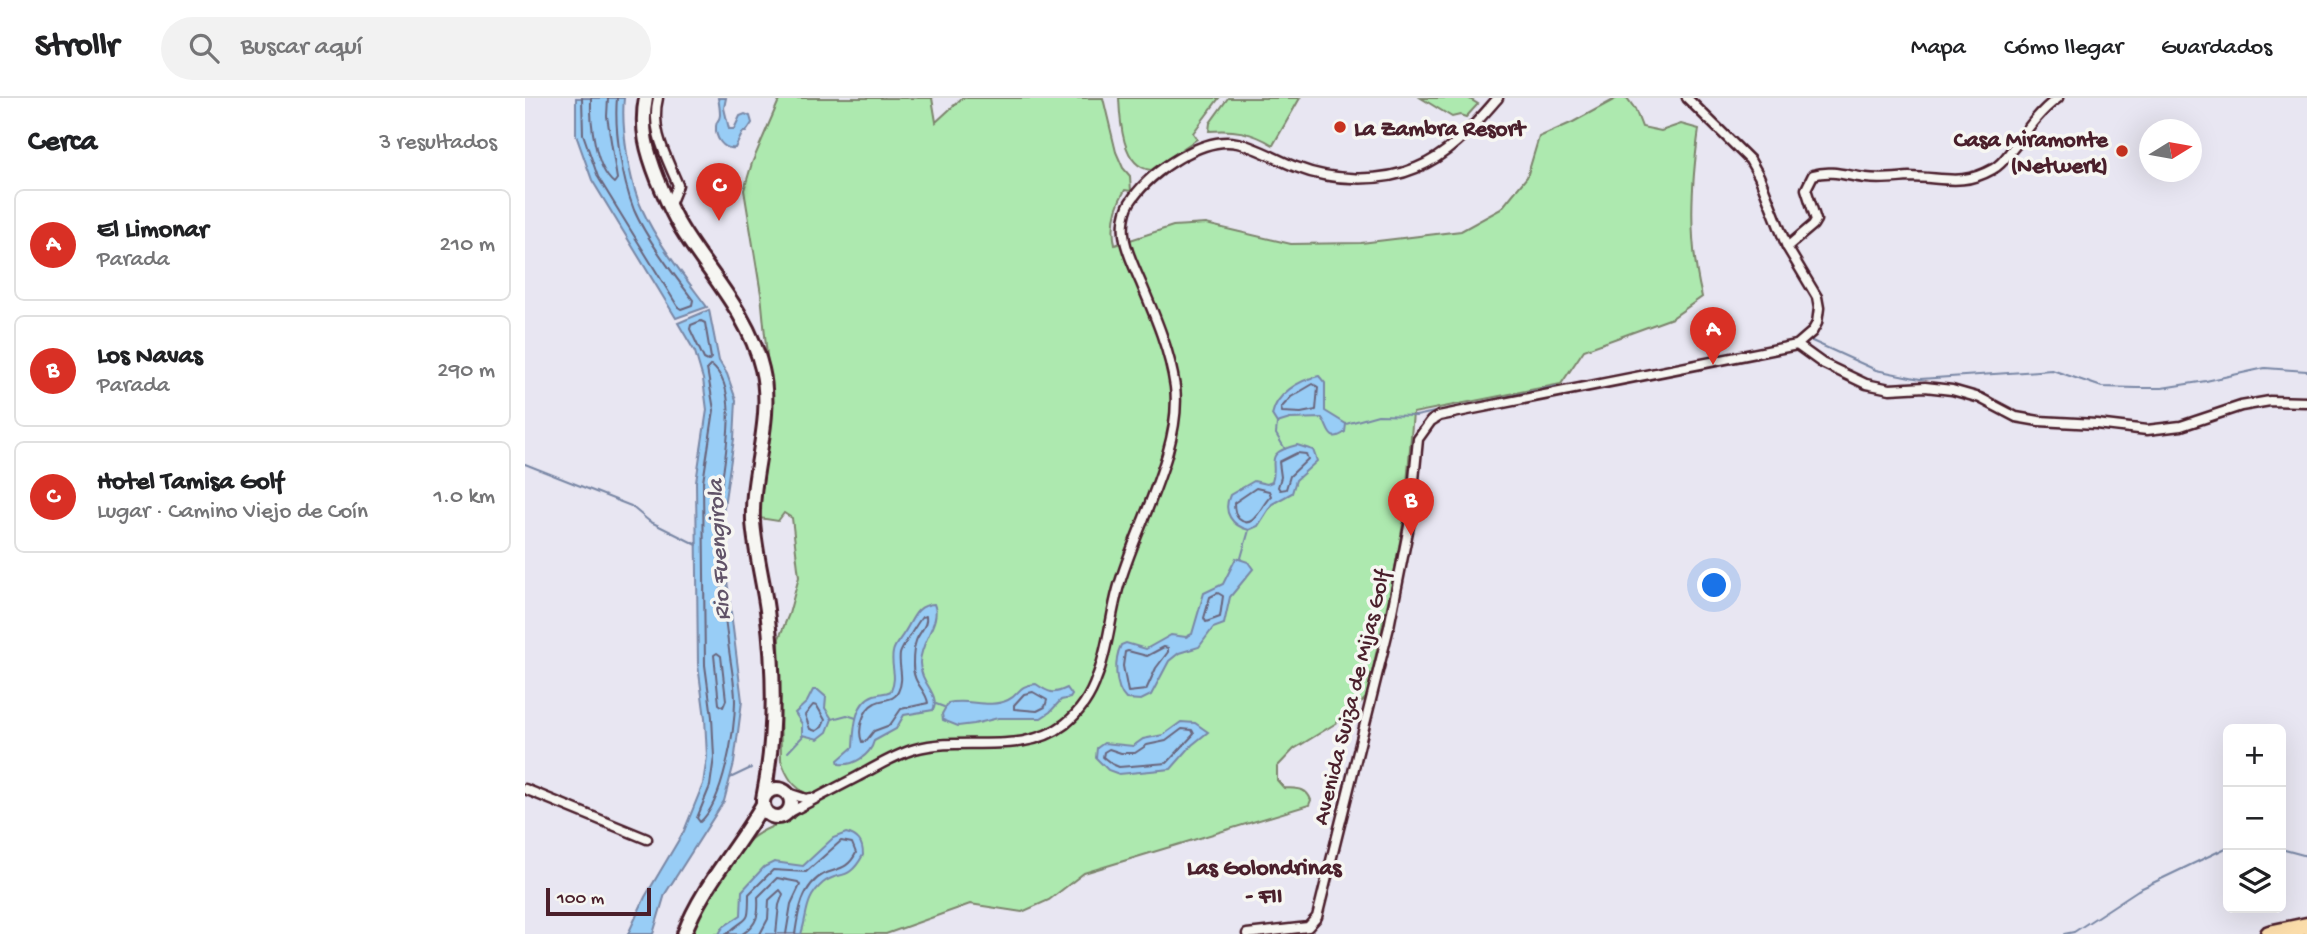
<!DOCTYPE html>
<html lang="es">
<head>
<meta charset="utf-8">
<style>
  :root { --surface:#fff; --page:#f2f2f2; --text:#202124; --muted:#757577; --line:#e0e0e0; --accent:#d93025 }
  body { margin:0; font-family:"Gochi Hand",sans-serif; background:var(--page); color:var(--text) }
  .controls { position:absolute; right:21px; bottom:21px; display:grid; overflow:hidden; border-radius:10px; box-shadow:0 7px 28px #0002 }
  .controls button { width:63px; height:63px; display:grid; place-items:center; padding:0; border:0; border-bottom:2px solid var(--line); background:var(--surface); color:var(--text); font:35px sans-serif }
  .compass { position:absolute; left:1614px; top:21px; width:63px; height:63px; border-radius:50%; background:var(--surface); box-shadow:0 7px 28px #0002; rotate:79deg }
  .scale { position:absolute; left:21px; bottom:18px; width:105px; box-sizing:border-box; padding-left:7px; border:4px solid #4a1f2b; border-top:0; font-size:19px; line-height:24px; white-space:nowrap; color:#4a1f2b; -webkit-text-stroke:5px #f6f6f2; paint-order:stroke }
  .you { position:absolute; left:1190px; top:488px; width:24px; height:24px; margin:-18px; border:5px solid #fff; border-radius:50%; background:#1a73e8; box-shadow:0 0 0 10px #1a73e833 }
  .badge { display:grid; place-items:center; width:46px; height:46px; border-radius:50%; background:var(--accent); color:#fff; font-size:23px; font-weight:700 }
  .pin { position:absolute; translate:-50% -58px; filter:drop-shadow(0 2px 4px #0008) }
  .pin::after { content:''; position:absolute; top:37px; width:24px; height:21px; background:inherit; clip-path:polygon(0 0,100% 0,50% 100%) }
  .list { margin:0; padding:0; list-style:none }
  h2 { display:flex; justify-content:space-between; align-items:center; height:91px; margin:0; padding:0 28px; font-size:30px }
  h2 small { font-size:23px; font-weight:400; color:var(--muted) }
  .list li { display:grid; grid-template-columns:46px 1fr auto; gap:21px; align-items:center; box-sizing:border-box; height:112px; margin:0 14px 14px; padding:0 14px; border:2px solid var(--line); border-radius:10px }
  .list b { display:block; font-size:26px; white-space:nowrap }
  .list p { margin:0; font-size:23px; white-space:nowrap; color:var(--muted) }
  .list em { font-size:23px; font-style:normal; color:var(--muted) }
  .icon { flex:none; width:38px; height:38px; fill:none; stroke:currentColor; stroke-width:2; stroke-linecap:round; stroke-linejoin:round }
  .map { position:relative; flex:none; width:1782px; height:836px; overflow:hidden }
  header { display:flex; align-items:center; gap:42px; box-sizing:border-box; height:98px; padding:0 35px; background:var(--surface); border-bottom:2px solid var(--line) }
  header strong { font-size:33px }
  nav { display:flex; gap:38px; margin-inline-start:auto; font-size:24px }
  .search { width:490px; height:63px; background:var(--page); display:flex; align-items:center; gap:18px; box-sizing:border-box; padding:0 24px; border-radius:38px; color:var(--muted); font-size:26px }
  main { display:flex }
  aside { flex:1; background:var(--surface) }
  .map>svg:first-child { display:block }
  .green { fill:#ade9af; stroke:#7c846d; stroke-width:2 }
  .water { fill:#98cdf6; stroke:#7987a5; stroke-width:2 }
  .lines { fill:none; stroke-linecap:round; stroke-linejoin:round }
  .shore { stroke:#69657c; stroke-width:2 }
  .stream { stroke:#7987a5; stroke-width:2 }
  .street-casing { stroke:#4a1f2b; stroke-width:13 }
  .secondary-casing { stroke:#4a1f2b; stroke-width:18 }
  .highway-casing { stroke:#4a1f2b; stroke-width:21 }
  .street { stroke:#f6f6f2; stroke-width:8 }
  .secondary { stroke:#f6f6f2; stroke-width:12 }
  .highway { stroke:#fbddab; stroke-width:16 }
  .poi-dot { fill:#c8321e; stroke:#f6f6f2; stroke-width:2.5 }
  .labels { text-anchor:middle; stroke-width:7; stroke-linejoin:round; paint-order:stroke }
  .poi-label { font-size:23px; font-weight:bold; fill:#4a1f2b; stroke:#f6f6f2; text-anchor:start }
  .street-label { font-size:23px; fill:#4a1f2b; stroke:#f6f6f2 }
  .water-label { font-size:24px; font-style:italic; fill:#615368; stroke:#f6f6f2 }
  .neighbourhood-label { font-size:24px; font-weight:bold; fill:#4a1f2b; stroke:#f6f6f2 }
</style>
</head>
<body>
<header>
<strong>Strollr</strong>
<div class="search"><svg class="icon" aria-label="search" viewBox="0 0 24 24"><circle cx="10" cy="10" r="6"/><path d="M15 15l6 6"/></svg>Buscar aquí</div>
<nav><a>Mapa</a><a>Cómo llegar</a><a>Guardados</a></nav>
</header>
<main>
<aside>
<h2>Cerca<small>3 resultados</small></h2>
<ul class="list">
<li><span class="badge">A</span><div><b>El Limonar</b><p>Parada</p></div><em>210 m</em></li>
<li><span class="badge">B</span><div><b>Los Navas</b><p>Parada</p></div><em>290 m</em></li>
<li><span class="badge">C</span><div><b>Hotel Tamisa Golf</b><p>Lugar · Camino Viejo de Coín</p></div><em>1.0 km</em></li>
</ul>
</aside>
<div class="map">
<svg width="1782" height="836" viewBox="0 0 1782 836">
  <rect width="100%" height="100%" fill="#e8e6f2"/>
  <filter id="ink" filterUnits="userSpaceOnUse"><feTurbulence type="fractalNoise" baseFrequency=".0143" numOctaves="2"/><feDisplacementMap in="SourceGraphic" scale="14" xChannelSelector="R" yChannelSelector="G"/><feConvolveMatrix kernelMatrix="1 2 1 2 8 2 1 2 1" color-interpolation-filters="sRGB"/></filter>
  <g filter="url(#ink)">
    <g class="green">
      <path d="M255 0H407L411 24 437 0H578L591 54 598 70 605 78 606 93 600 92C589 110 586 127 590 147L648 128 681 126 766 146 836 145 936 133 976 111 1002 79 1014 39 1048 24 1092 0H1102L1110 11 1117 29 1136 33 1156 26 1174 31C1166 89 1163 142 1177 199L1147 220 1059 252 1036 286 888 315 879 421 867 487 841 600 813 624 769 651 752 669V682L759 690C772 691 781 689 786 702L784 707 559 775 524 802 497 814 445 806 361 836H164C178 808 202 762 226 741 250 720 268 732 284 697 267 688 262 679 256 662L254 540 264 516 274 479 267 420 259 415 253 423 234 420 247 310 236 196 219 92 227 65Z"/>
      <path d="M594 0H694L668 35 672 41 626 72C597 69 595 23 594 0Z"/>
      <path d="M703 0H775L748 47C727 34 709 31 684 33L685 25Z"/>
      <path d="M896 0H943L953 6 941 19 935 17 927 19Z"/>
    </g>
    <g class="water">
      <path d="M51 0H99C96 29 104 84 117 111 133 146 159 178 182 209L151 220 67 82 51 37Z"/>
      <path d="M193 0H201L199 10 204 31H209L215 18 220 16 225 18 227 25 221 34H218L210 50C198 52 190 40 191 28 192 20 194 25 195 17 195 12 194 5 193 0Z"/>
      <path d="M184 212 194 263 202 276 211 302 209 341 198 415 202 482 217 603 209 665 199 703 140 796 128 836H103L120 799 159 733 178 686 182 659 180 620 173 567 171 384 182 312 178 281 170 254 153 225Z"/>
      <path d="M794 278 800 285V313L821 326 820 334C803 347 804 329 797 320L765 321 752 325 747 317C751 296 774 282 794 278Z"/>
      <path d="M772 347 788 352 792 363 771 382 767 395 747 406 733 428 724 432C707 428 697 414 705 397L729 383 742 386 747 384C754 364 736 356 772 347Z"/>
      <path d="M711 460 723 464 728 471 705 499 699 526 688 530 674 549 654 555 644 563 626 597 616 602 601 601C589 589 589 561 596 547L601 545 621 551 646 537 661 539 667 536 679 495 698 486Z"/>
      <path d="M409 506C417 524 395 543 395 565 395 585 416 597 408 612L379 617 371 631 349 643C345 658 328 668 314 666L313 662 328 649C329 632 329 604 349 597 356 595 360 596 366 593 373 577 365 569 368 554 369 547 375 542 379 535 388 522 390 507 409 506Z"/>
      <path d="M511 586C524 595 528 597 542 590L547 597 545 600 536 602 525 614 516 620H473L449 626 433 628 418 622 417 616 423 605C443 600 463 611 483 602 496 596 491 588 511 586Z"/>
      <path d="M288 592H293L301 599 300 610 307 621 302 634 293 641 277 637V626L270 615 282 604Z"/>
      <path d="M656 624 670 625 683 634 667 647 646 671 594 676 583 672 571 660 572 650 579 645 608 648 618 641 638 637Z"/>
      <path d="M321 735C333 738 338 744 338 757 323 785 314 772 298 785 279 801 283 817 276 836H194L198 829 216 817 217 793 239 769 249 764 278 768 308 740Z"/>
    </g>
    <g class="lines">
      <g class="shore">
        <path d="M57 0 58 36 73 79 153 209 156 211 167 207 168 202C149 177 121 140 109 112 97 81 89 32 92 0"/>
        <path d="M66 0C65 24 70 70 89 85L92 81 82 18 83 0"/>
        <path d="M176 223 180 225 186 260 183 263 179 261 165 231 166 227Z"/>
        <path d="M186 267C223 295 190 391 192 432 194 470 198 507 203 544 205 563 210 584 210 603 210 632 198 705 175 724L172 720 185 688 189 659 187 619 180 567 178 384 189 312 182 271Z"/>
        <path d="M788 286 793 289 791 312 776 315 757 314 756 310 766 299Z"/>
        <path d="M772 355 781 356 783 361 765 378 761 391 755 392 753 389 756 379 754 364Z"/>
        <path d="M731 390 744 393 746 398C736 406 729 434 714 421 710 417 709 411 709 405Z"/>
        <path d="M693 495 698 498 695 519 681 524 679 520 685 499Z"/>
        <path d="M401 518C403 528 394 534 391 543 389 549 388 558 388 565 387 586 401 591 403 605L376 611 365 627 349 633 341 643 337 644C332 632 338 611 350 605 359 600 368 604 373 594 380 580 373 569 375 556 376 551 393 524 397 519Z"/>
        <path d="M639 549 643 550V554L631 570 621 592 603 594 598 568 600 554 603 553 622 558Z"/>
        <path d="M192 555 196 558 201 602 198 609 194 606 189 557Z"/>
        <path d="M508 594 522 602 520 609 512 613 489 611V607L499 596Z"/>
        <path d="M288 607 292 608 300 622 297 629 291 633 285 631 280 617Z"/>
        <path d="M657 631 667 632 669 636 642 665 594 669 587 666 578 659 579 654 584 651 596 655H610L622 647 641 643Z"/>
        <path d="M202 836C223 816 224 829 224 796L248 772 281 774 316 743 327 745 331 755C323 771 314 770 299 776 277 787 273 815 270 836"/>
        <path d="M217 836C233 827 234 815 233 799L252 780 273 784 275 787 266 806 261 836"/>
        <path d="M235 836 243 821 244 802 255 792 258 796 254 807 251 836"/>
      </g>
      <g class="stream">
        <path d="M1287 243 1351 272 1395 281 1527 272 1577 289 1612 290H1637L1681 283 1740 270 1782 273"/>
        <path d="M752 325 751 336 760 351"/>
        <path d="M821 326 853 317 891 318 1032 288"/>
        <path d="M0 366 106 408 124 423 172 447"/>
        <path d="M716 460 724 432"/>
        <path d="M411 606 419 609"/>
        <path d="M307 621 322 617 331 620"/>
        <path d="M263 654 278 638"/>
        <path d="M205 680 226 670"/>
        <path d="M1756 751 1782 758"/>
        <path d="M1539 836 1549 834 1613 792 1703 749"/>
      </g>
      <g class="street-casing">
        <g id="street">
          <path d="M133 0C125 31 141 58 153 87L144 109"/>
          <path d="M1262 149 1288 127 1291 122 1281 91 1288 77C1306 71 1323 78 1341 80 1355 82 1370 80 1384 79 1418 79 1436 89 1468 71 1478 66 1483 56 1490 48 1503 30 1515 13 1533 0"/>
          <path d="M1272 247 1297 265 1341 286 1365 291 1400 289 1427 292 1455 300 1491 319 1514 323 1571 326 1622 332 1656 328 1716 308 1745 303 1782 304"/>
          <path d="M0 691 122 741"/>
          <path d="M260 694 281 701 286 700"/>
          <path d="M258 718C282 705 307 692 332 679 351 669 369 657 390 651 438 637 497 659 540 626 555 614 566 597 572 579 583 551 585 520 593 491 609 431 658 351 650 289 645 253 630 218 616 185 610 171 603 157 600 143 597 129 599 111 608 100 627 73 678 38 712 45 732 49 752 62 771 69 806 83 856 85 891 70 926 56 949 27 973 0"/>
          <path d="M722 836 783 829 792 819 864 529 885 423 893 341 906 323 914 318 943 312 1272 247 1287 234 1292 225 1294 210 1292 199 1262 149 1234 78 1225 62 1162 0"/>
        </g>
      </g>
      <g class="secondary-casing">
        <g id="secondary">
          <path d="M121 0C115 30 122 54 133 82 140 98 146 114 156 130 184 176 224 216 237 271 249 321 226 372 228 423 230 453 238 482 242 512 250 576 251 638 238 701"/>
          <circle cx="252" cy="705" r="14"/>
          <path d="M159 836C177 788 213 750 238 706"/>
        </g>
      </g>
      <g class="highway-casing">
        <path id="highway" d="M1744 836 1782 828"/>
      </g>
      <use href="#street" class="street"/>
      <use href="#secondary" class="secondary"/>
      <use href="#highway" class="highway"/>
    </g>
  </g>
  <g class="poi-dot">
    <circle cx="815" cy="29" r="7"/>
    <circle cx="1597" cy="53" r="7"/>
  </g>
  <g class="labels">
    <g class="poi-label">
      <text x="829" y="37">La Zambra Resort</text>
      <text x="1583" y="48" text-anchor="end">Casa Miramonte<tspan x="1583" dy="26">(Netwerk)</tspan></text>
    </g>
    <g class="street-label">
      <text transform="translate(825 599) rotate(-76)" y="8">Avenida Suiza de Mijas Golf</text>
    </g>
    <g class="water-label">
      <text transform="translate(192 452) rotate(-93)" y="8">Rio Fuengirola</text>
    </g>
    <g class="neighbourhood-label">
      <text x="739" y="776">Las Golondrinas<tspan x="739" dy="28">- FII</tspan></text>
    </g>
  </g>
</svg>
<div class="controls">
<button>+</button>
<button>−</button>
<button><svg class="icon" aria-label="layers" viewBox="0 0 24 24"><path d="M12 4l9 5-9 5-9-5zM3 14l9 5 9-5"/></svg></button>
</div>
<svg class="compass" viewBox="-18 -18 36 36"><path d="M0-13l5 13h-10z" fill="#e53935"/><path d="M0 13l5-13h-10z" fill="#757577"/></svg>
<div class="scale">100 m</div>
<div class="you"></div>
<div class="pin badge" style="left:1188px;top:267px">A</div>
<div class="pin badge" style="left:886px;top:438px">B</div>
<div class="pin badge" style="left:194px;top:123px">C</div>
</div>
</main>
</body>
</html>
